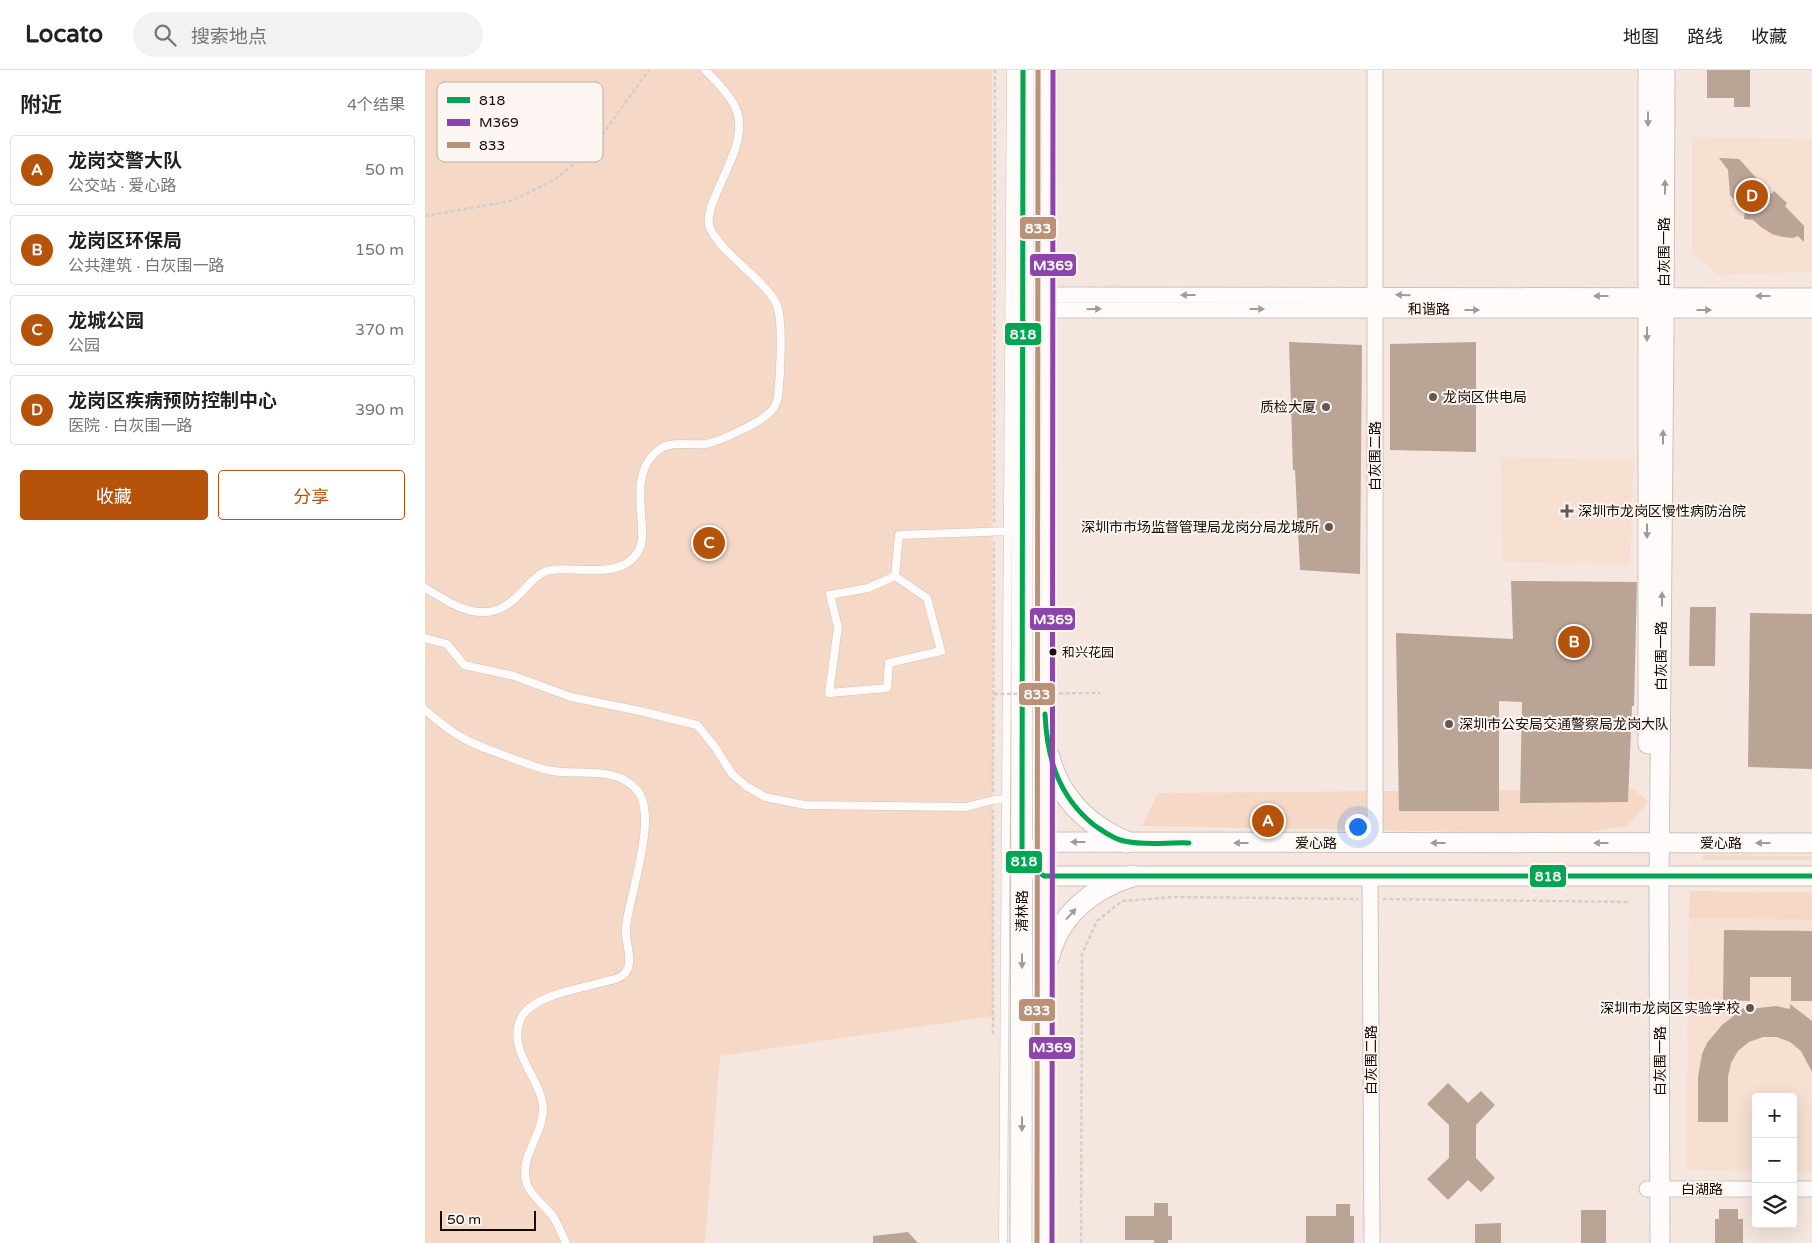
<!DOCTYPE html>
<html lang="zh">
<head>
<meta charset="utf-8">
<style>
  :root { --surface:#fff; --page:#f2f2f2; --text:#222; --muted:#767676; --line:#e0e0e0; --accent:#b45309 }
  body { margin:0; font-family:"Varela Round","Noto Sans SC",sans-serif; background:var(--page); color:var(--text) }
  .controls { position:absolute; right:15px; bottom:15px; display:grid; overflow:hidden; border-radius:5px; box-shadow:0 5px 20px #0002 }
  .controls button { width:45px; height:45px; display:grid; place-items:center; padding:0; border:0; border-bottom:1px solid var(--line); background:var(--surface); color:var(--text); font:25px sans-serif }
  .scale { position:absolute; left:15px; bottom:12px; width:96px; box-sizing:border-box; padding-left:5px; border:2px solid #160b06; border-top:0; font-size:14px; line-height:18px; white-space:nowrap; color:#160b06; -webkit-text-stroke:4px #fdf6f2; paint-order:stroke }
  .you { position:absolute; left:932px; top:756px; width:18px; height:18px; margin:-12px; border:4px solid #fff; border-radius:50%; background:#1a73e8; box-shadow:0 0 0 8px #1a73e833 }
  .badge { display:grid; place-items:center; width:32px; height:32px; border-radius:50%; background:var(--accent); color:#fff; font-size:16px; font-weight:700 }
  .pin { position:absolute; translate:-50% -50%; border:2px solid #fff; box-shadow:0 1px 5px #0006 }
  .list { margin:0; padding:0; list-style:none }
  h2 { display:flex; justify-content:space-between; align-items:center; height:65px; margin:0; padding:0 20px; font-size:21px }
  h2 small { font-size:16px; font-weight:400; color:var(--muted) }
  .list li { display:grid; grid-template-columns:32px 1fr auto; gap:15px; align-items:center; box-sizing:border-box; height:70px; margin:0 10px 10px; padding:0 10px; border:1px solid var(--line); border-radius:5px }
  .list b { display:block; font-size:19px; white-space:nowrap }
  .list p { margin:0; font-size:16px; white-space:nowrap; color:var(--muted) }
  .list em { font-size:16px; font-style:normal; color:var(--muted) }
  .actions { display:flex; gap:10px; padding:15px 20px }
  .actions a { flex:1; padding:11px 0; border:1px solid var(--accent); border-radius:5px; text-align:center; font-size:18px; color:var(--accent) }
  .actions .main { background:var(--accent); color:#fff }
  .icon { flex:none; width:28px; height:28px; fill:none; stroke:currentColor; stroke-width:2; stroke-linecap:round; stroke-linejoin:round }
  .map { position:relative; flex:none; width:1387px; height:1173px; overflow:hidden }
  header { display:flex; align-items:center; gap:30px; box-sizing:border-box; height:70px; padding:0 25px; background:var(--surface); border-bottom:1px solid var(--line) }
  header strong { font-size:24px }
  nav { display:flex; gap:28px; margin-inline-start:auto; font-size:18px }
  .search { width:350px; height:45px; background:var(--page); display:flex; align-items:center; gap:12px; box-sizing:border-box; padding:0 18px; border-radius:28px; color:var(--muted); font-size:19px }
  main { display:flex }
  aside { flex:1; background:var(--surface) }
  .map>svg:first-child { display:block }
  .built { fill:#f7dfd2 }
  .green { fill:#f6d8c7 }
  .building { fill:#baa496 }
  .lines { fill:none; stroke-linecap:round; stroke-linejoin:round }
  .service-casing { stroke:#cec2bb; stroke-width:9 }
  .minor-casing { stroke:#cec2bb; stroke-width:17 }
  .tertiary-casing { stroke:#cec2bb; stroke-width:21 }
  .secondary-casing { stroke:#cec2bb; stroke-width:23 }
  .path { stroke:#d2cecc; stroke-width:2.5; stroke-dasharray:4 2.5; stroke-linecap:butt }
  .service { stroke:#fefbfa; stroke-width:8 }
  .minor { stroke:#fefbfa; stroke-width:15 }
  .tertiary { stroke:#fefbfa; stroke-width:19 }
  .secondary { stroke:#fefbfa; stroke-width:21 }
  .path-bridge { stroke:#d2cecc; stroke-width:2.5; stroke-dasharray:4 2.5; stroke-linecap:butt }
  .bus-1-casing { stroke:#fdf6f2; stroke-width:9 }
  .bus-2-casing { stroke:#fdf6f2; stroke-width:9 }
  .bus-3-casing { stroke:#fdf6f2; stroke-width:9 }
  .bus-1 { stroke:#00a651; stroke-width:5 }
  .bus-2 { stroke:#8e44ad; stroke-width:5 }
  .bus-3 { stroke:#b99279; stroke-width:5 }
  .oneway { fill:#a19b98 }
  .poi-dot { fill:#645852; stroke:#fdf6f2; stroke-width:2 }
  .bus-dot { fill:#160b06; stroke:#fdf6f2; stroke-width:2 }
  .labels { text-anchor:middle; stroke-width:4; stroke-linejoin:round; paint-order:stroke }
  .bus-label { font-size:13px; fill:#160b06; stroke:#fdf6f2; text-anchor:start }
  .street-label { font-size:14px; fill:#160b06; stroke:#fdf6f2 }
  .poi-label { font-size:14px; fill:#160b06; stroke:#fdf6f2; text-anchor:start }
  .key { fill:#fdf6f2; stroke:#b8b0ab; stroke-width:1 }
  .key-label { font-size:14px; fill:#160b06 }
  .line-badge { stroke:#fdf6f2; stroke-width:2 }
  .badge-label { font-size:14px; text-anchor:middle; font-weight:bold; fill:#fff }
</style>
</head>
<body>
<header>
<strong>Locato</strong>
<div class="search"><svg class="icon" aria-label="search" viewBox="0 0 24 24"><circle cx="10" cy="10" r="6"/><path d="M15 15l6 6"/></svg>搜索地点</div>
<nav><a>地图</a><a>路线</a><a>收藏</a></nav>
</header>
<main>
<aside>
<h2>附近<small>4个结果</small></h2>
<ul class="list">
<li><span class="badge">A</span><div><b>龙岗交警大队</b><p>公交站 · 爱心路</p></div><em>50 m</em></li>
<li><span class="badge">B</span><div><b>龙岗区环保局</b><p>公共建筑 · 白灰围一路</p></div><em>150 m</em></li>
<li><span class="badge">C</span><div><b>龙城公园</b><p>公园</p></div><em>370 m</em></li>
<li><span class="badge">D</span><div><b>龙岗区疾病预防控制中心</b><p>医院 · 白灰围一路</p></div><em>390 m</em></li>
</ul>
<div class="actions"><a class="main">收藏</a><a>分享</a></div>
</aside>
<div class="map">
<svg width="1387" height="1173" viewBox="0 0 1387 1173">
  <rect width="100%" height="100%" fill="#f5e7df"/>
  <g class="built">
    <path d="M1267 67 1387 69V202L1294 205 1267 183Z"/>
    <path d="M1076 387 1209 390 1205 494 1077 492Z"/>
    <path d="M1264 848 1387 850V1101H1368V1027H1331V1101L1261 1100Z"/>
  </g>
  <g class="green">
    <path d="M0 0H567L568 946 295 986 280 1173H0Z"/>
    <path d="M1208 719 1223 731 1203 756 1151 764 717 756 733 723Z"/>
    <path d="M1278 785 1387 786V790H1278Z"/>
    <path d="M1265 821 1387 822V850L1264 848Z"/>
  </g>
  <g class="building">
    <path d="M1282 0H1325V37H1309V28H1282Z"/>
    <path d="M1294 88 1314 89 1346 124 1349 121 1362 133 1360 136 1379 156V172L1373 166 1368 168 1358 167 1347 164 1336 157 1328 150 1319 149 1320 141 1305 125 1303 100Z"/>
    <path d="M864 272 937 275 935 504 875 500 870 400H868Z"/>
    <path d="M1051 272V382L965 380V274Z"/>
    <path d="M1086 511 1212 512 1209 636H1207L1203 732 1095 733 1097 632 1074 631V741H974L971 563 1088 569Z"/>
    <path d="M1265 537H1291L1290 596H1264Z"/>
    <path d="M1325 543 1387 544V699L1323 697Z"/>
    <path d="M1299 860 1387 861V931H1366V907H1325V931L1298 930Z"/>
    <path d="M1325 933V939L1351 936 1365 939V934L1387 951V1002L1376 981 1365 972 1352 967H1338L1324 972 1313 981 1306 993 1303 1007V1052H1273V1007L1277 984 1282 973 1297 955Z"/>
    <path d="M1023 1013 1043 1033 1056 1021 1070 1035 1051 1055V1088L1070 1108 1056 1122 1043 1110 1023 1130 1002 1109 1024 1088V1055L1002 1034Z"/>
    <path d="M729 1133H743V1146H747V1170H743V1173H729V1170H700V1146H729Z"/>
    <path d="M911 1134H925V1146H929V1173H881V1146H911Z"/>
    <path d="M1294 1139H1313V1149H1318V1173H1290V1149H1294Z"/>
    <rect x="1156" y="1140" width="25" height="33"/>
    <path d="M1076 1153V1173H1050V1154Z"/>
    <path d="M483 1162 493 1173H448V1166Z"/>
  </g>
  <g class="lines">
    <g class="service-casing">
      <g id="service">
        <path d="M470 506 443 518 405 525 413 557 404 623 462 618 464 593 516 581 502 528 470 506 474 465 586 461"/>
        <path d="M0 518C16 527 35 541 55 542 93 544 101 504 126 500 154 496 197 511 214 480 218 473 217 466 217 459 216 433 209 401 231 382 245 369 263 376 280 374 294 372 336 352 345 342 350 338 352 332 353 327 355 308 359 248 351 233 342 216 321 200 307 186 299 178 287 166 284 155 282 144 288 131 292 122 303 95 325 61 308 33 301 21 290 10 280 0"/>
        <path d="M0 568 22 574 39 595 89 606 146 627 215 641 272 655 290 677 307 704 321 716 340 727 380 735 541 737 568 730 580 729"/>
        <path d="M0 640C12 650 24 661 38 668 51 676 67 680 81 686 95 691 108 696 122 700 152 707 189 694 212 720 234 745 204 826 201 857 199 870 210 892 200 903 195 909 186 910 178 912 155 919 105 925 95 950 82 982 118 1011 118 1039 118 1064 95 1086 101 1111 104 1125 121 1136 129 1148 134 1156 137 1165 141 1173"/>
        <path d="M578 1173 586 0"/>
      </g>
    </g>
    <g class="minor-casing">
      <g id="minor">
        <path d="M621 225 1387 226"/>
        <path d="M620 240H1387"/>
        <path d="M950 773V0"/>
        <path d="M945 806 947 1173"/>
        <path d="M1222 1119H1331"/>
        <path d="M1368 1119H1387"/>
      </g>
    </g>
    <g class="tertiary-casing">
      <g id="tertiary">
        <path d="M1223 0V674"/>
        <path d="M1387 773 620 772 597 790 619 806H1387"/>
        <path d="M1235 1173 1234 817 1239 262 1240 0"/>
      </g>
    </g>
    <g class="secondary-casing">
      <g id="secondary">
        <path d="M624 687C634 728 664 756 701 772"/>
        <path d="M624 886C634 845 668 818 707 806"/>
        <path d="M596 1173 598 0"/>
        <path d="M619 1173 621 0"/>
      </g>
    </g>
    <g class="path">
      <path d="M0 146 86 131 129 110 167 79 224 0"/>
      <path d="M569 452 570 0"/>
      <path d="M568 722 569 472"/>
      <path d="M958 829 1205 832"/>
      <path d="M568 964V740"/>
      <path d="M656 1173 657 884 672 851 697 831 748 827 933 829"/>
    </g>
    <use href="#service" class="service"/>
    <use href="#minor" class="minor"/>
    <use href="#tertiary" class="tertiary"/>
    <use href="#secondary" class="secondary"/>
    <path class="path-bridge" d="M569 624 675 623"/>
    <g class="bus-1-casing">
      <g id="bus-1">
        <path d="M598 0 597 790 619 806H1387"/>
        <path d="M620 644C622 688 633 726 669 755 678 761 688 769 699 771 720 776 743 772 764 773"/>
      </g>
    </g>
    <g class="bus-2-casing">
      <path id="bus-2" d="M627 1173 628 0"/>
    </g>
    <g class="bus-3-casing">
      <path id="bus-3" d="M612 1173 613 0"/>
    </g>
    <use href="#bus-1" class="bus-1"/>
    <use href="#bus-2" class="bus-2"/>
    <use href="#bus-3" class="bus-3"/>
  </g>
  <defs><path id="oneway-solid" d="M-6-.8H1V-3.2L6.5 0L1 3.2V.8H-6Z" transform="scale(1.25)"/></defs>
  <g class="oneway">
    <use href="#oneway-solid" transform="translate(1223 49) rotate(90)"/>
    <use href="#oneway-solid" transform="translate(1240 117) rotate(-90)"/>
    <use href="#oneway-solid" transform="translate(763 225) rotate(-180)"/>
    <use href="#oneway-solid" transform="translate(978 225) rotate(-179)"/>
    <use href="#oneway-solid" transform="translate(1176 226) rotate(-180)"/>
    <use href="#oneway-solid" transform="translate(1338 226) rotate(-180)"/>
    <use href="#oneway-solid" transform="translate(669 239) rotate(-1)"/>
    <use href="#oneway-solid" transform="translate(832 239)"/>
    <use href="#oneway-solid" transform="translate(1047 240)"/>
    <use href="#oneway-solid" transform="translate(1279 240)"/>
    <use href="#oneway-solid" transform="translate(1222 264) rotate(90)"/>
    <use href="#oneway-solid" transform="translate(1238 367) rotate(-90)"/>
    <use href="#oneway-solid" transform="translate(1222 461) rotate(90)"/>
    <use href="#oneway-solid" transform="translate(1237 529) rotate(-90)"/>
    <use href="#oneway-solid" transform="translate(653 772) rotate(-180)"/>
    <use href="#oneway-solid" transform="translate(816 773) rotate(-180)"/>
    <use href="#oneway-solid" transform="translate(1013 773) rotate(-180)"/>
    <use href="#oneway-solid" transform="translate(1176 773) rotate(-180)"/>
    <use href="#oneway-solid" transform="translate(1338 773) rotate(-180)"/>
    <use href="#oneway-solid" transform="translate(646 844) rotate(-48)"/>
    <use href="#oneway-solid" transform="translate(597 891) rotate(90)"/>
    <use href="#oneway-solid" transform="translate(597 1054) rotate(90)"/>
  </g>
  <g class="poi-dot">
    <circle cx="1008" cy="327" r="5"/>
    <circle cx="901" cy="337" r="5"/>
    <path d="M1139.5 433.5h5v5h5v5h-5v5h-5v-5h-5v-5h5z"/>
    <circle cx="904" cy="457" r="5"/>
    <circle cx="1024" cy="654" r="5"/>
    <circle cx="1325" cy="938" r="5"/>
  </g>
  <circle class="bus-dot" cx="628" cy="582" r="4.5"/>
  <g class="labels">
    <g class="bus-label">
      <text x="637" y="587">和兴花园</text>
    </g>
    <g class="street-label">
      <text transform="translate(1239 182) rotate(-90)" y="5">白灰围一路</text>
      <text x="1004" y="244">和谐路</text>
      <text transform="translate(950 386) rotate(-90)" y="5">白灰围二路</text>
      <text transform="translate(1236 586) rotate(-90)" y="5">白灰围一路</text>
      <text x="891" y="778">爱心路</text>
      <text x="1296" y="778">爱心路</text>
      <text transform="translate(597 841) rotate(-90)" y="5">清林路</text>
      <text transform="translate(946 990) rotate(-90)" y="5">白灰围二路</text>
      <text transform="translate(1235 991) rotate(-90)" y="5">白灰围一路</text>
      <text x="1277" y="1124">白湖路</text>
    </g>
    <g class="poi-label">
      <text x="1018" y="332">龙岗区供电局</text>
      <text x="891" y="342" text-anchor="end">质检大厦</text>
      <text x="1153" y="446">深圳市龙岗区慢性病防治院</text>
      <text x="894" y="462" text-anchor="end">深圳市市场监督管理局龙岗分局龙城所</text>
      <text x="1034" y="659">深圳市公安局交通警察局龙岗大队</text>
      <text x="1315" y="943" text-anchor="end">深圳市龙岗区实验学校</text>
    </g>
  </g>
  <rect x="12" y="12" width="166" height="80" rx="8" class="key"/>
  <rect x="22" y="27" width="23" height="6" fill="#00a651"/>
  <rect x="22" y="49" width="23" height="7" fill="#8e44ad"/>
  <rect x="22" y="72" width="23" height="6" fill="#b99279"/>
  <g class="key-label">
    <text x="54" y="35">818</text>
    <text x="54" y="57">M369</text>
    <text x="54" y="80">833</text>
  </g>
  <g class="line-badge">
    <rect x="594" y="146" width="38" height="24" rx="5" fill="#b99279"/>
    <rect x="604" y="183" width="48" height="24" rx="5" fill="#8e44ad"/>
    <rect x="579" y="252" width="38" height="24" rx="5" fill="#00a651"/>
    <rect x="604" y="537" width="47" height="24" rx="5" fill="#8e44ad"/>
    <rect x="593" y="612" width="38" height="24" rx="5" fill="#b99279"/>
    <rect x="580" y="780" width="38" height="24" rx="5" fill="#00a651"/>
    <rect x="1104" y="794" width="38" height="24" rx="5" fill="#00a651"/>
    <rect x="593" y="928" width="38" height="24" rx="5" fill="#b99279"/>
    <rect x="603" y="966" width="48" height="24" rx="5" fill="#8e44ad"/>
  </g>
  <g class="badge-label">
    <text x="613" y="163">833</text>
    <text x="628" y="200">M369</text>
    <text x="598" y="269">818</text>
    <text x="628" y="554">M369</text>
    <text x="612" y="629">833</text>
    <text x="599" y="796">818</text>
    <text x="1123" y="811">818</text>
    <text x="612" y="945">833</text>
    <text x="627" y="982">M369</text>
  </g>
</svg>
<div class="controls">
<button>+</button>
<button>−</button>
<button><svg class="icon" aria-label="layers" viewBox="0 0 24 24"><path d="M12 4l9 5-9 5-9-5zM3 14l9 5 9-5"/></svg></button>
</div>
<div class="scale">50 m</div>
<div class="you"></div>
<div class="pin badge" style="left:843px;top:751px">A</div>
<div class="pin badge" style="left:1149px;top:572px">B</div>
<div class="pin badge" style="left:284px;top:473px">C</div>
<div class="pin badge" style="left:1327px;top:126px">D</div>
</div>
</main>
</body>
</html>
